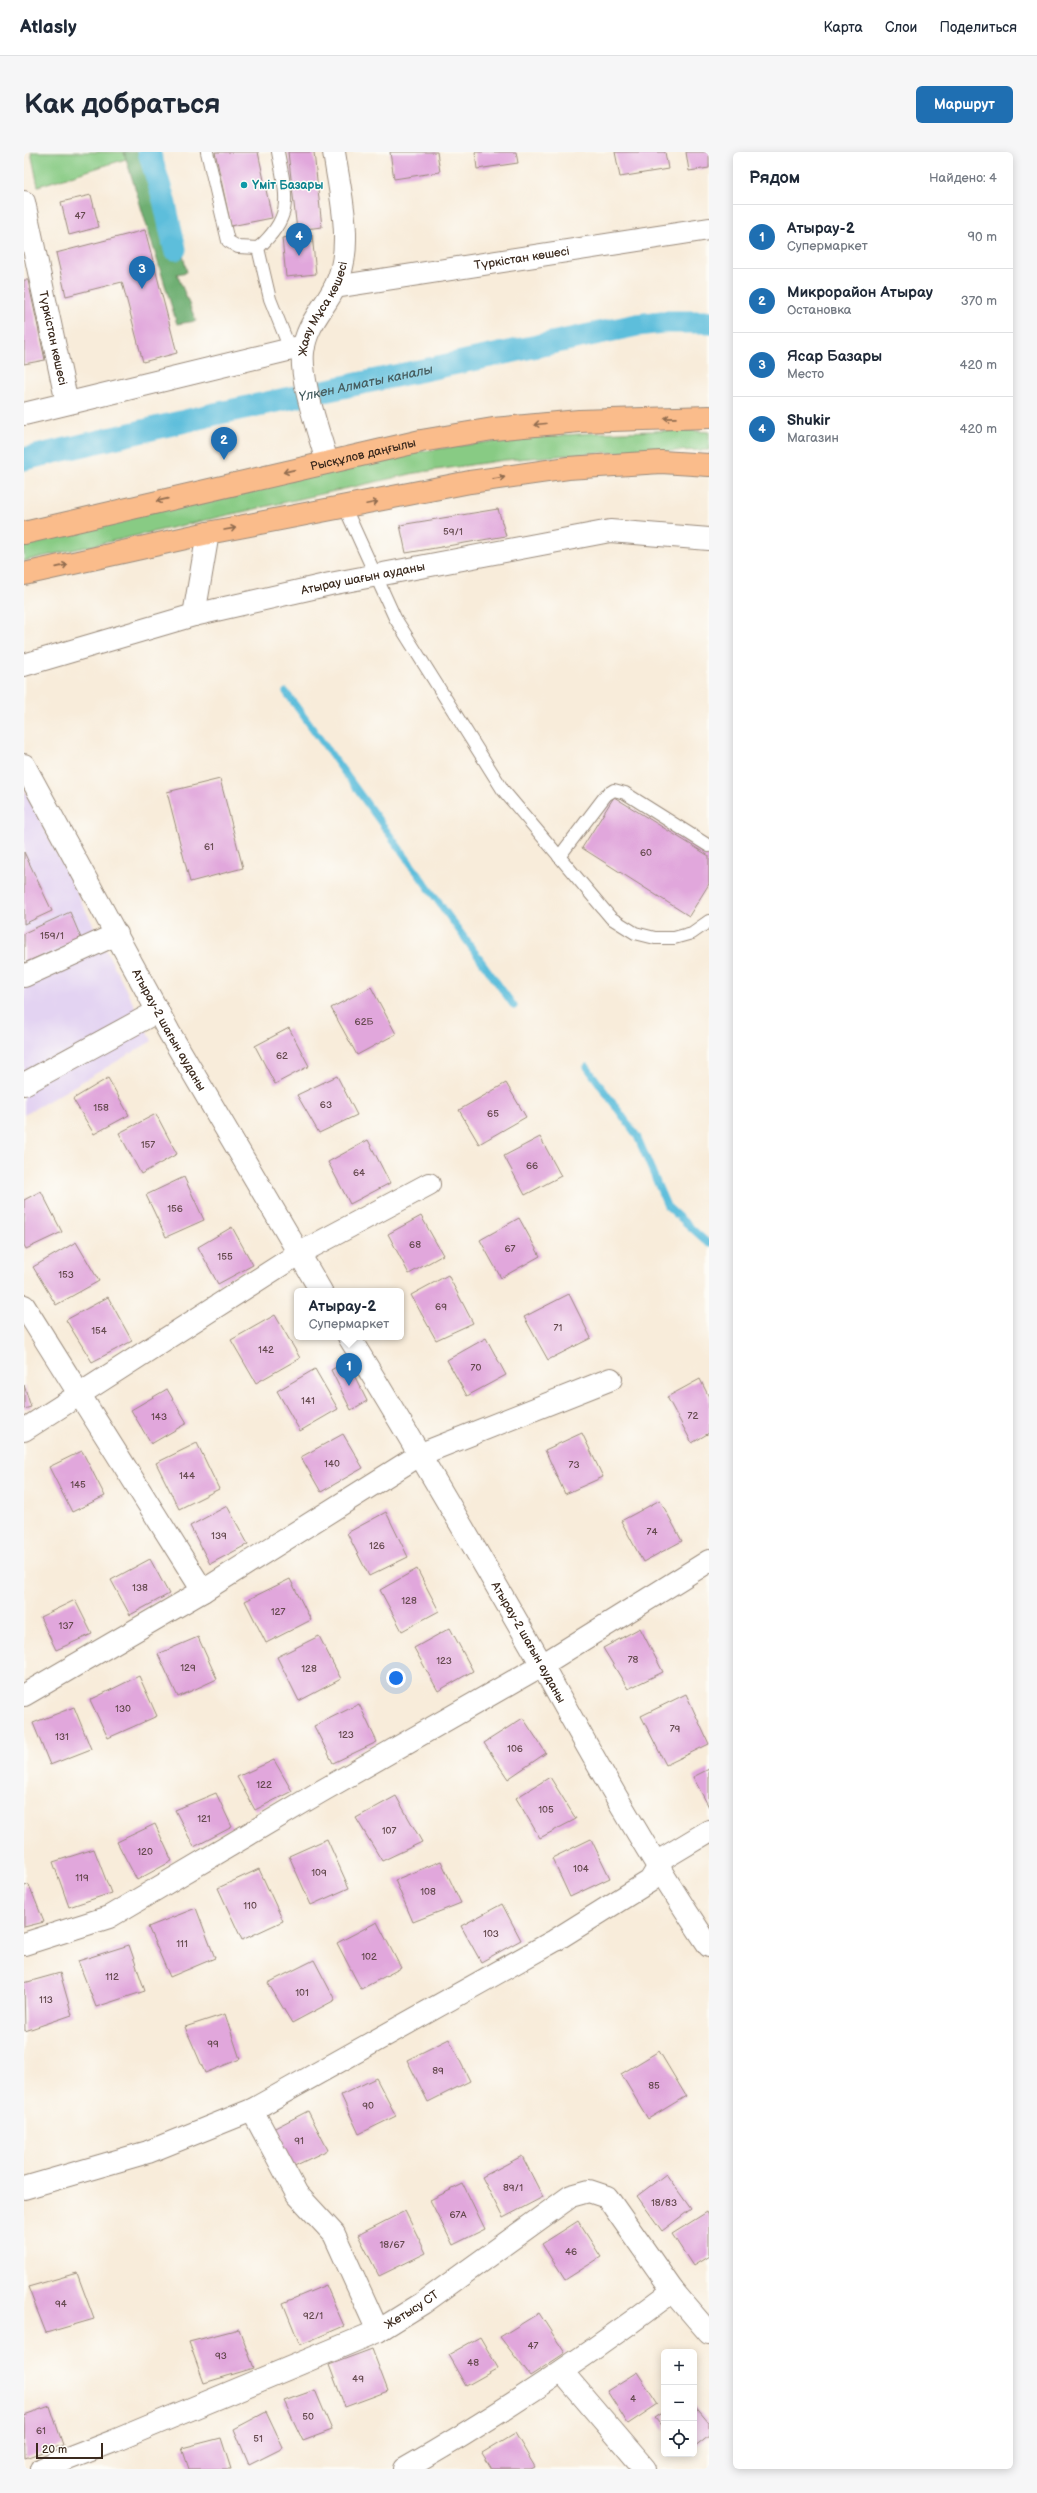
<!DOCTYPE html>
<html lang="ru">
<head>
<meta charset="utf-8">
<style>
  :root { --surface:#fff; --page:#f6f6f7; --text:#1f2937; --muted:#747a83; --line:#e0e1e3; --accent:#1f6fb2 }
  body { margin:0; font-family:"Balsamiq Sans",sans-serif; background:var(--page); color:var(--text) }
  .controls { position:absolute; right:12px; bottom:12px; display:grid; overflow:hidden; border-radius:6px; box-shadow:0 2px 10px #0003 }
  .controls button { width:36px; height:36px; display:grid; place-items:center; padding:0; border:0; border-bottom:1px solid var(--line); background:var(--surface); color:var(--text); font:20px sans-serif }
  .scale { position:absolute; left:12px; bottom:10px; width:67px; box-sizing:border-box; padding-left:4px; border:2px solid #3b2a1e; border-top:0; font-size:11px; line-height:14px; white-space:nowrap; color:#3b2a1e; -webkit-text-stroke:3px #fdfcf7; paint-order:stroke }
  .you { position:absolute; left:372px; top:1526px; width:14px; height:14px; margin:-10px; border:3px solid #fff; border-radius:50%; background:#1a73e8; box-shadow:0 0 0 6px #1a73e833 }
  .badge { display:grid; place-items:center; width:26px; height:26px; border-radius:50%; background:var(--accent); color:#fff; font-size:13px; font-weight:700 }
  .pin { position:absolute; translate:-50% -33px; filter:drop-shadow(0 1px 2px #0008) }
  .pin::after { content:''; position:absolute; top:21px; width:14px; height:12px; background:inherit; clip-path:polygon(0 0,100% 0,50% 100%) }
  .popup { position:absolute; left:270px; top:1136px; width:110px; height:52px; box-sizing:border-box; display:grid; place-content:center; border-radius:6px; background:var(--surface); filter:drop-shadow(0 1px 3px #0005); font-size:13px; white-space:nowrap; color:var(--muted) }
  .popup b { font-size:15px; color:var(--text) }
  .popup::after { content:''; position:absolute; left:50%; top:100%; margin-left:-8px; border:8px solid transparent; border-top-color:var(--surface) }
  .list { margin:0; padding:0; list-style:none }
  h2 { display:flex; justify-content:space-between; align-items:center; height:52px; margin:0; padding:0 16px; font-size:17px }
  h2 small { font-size:13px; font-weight:400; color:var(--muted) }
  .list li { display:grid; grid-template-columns:26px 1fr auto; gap:12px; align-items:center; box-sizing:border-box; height:64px; padding:0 16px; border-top:1px solid var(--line) }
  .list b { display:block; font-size:15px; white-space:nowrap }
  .list p { margin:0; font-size:13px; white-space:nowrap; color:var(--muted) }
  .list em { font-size:13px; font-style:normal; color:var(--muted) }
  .icon { flex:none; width:22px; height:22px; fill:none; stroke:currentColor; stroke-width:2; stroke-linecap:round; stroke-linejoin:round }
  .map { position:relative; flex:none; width:685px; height:2317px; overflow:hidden; border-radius:6px }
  header { display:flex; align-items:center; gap:24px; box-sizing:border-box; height:56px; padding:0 20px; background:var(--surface); border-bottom:1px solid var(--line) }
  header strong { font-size:19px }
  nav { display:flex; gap:22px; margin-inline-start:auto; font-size:14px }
  .intro { display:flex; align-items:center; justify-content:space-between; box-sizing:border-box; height:96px; padding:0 24px }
  h1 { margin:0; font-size:28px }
  .button { padding:10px 18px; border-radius:6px; background:var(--accent); color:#fff; font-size:14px; font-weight:700 }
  main { display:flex; gap:24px; padding:0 24px }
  aside { flex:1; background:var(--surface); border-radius:6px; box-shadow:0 2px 10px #0003 }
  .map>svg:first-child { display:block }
  .built { fill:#e3d3f2 }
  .green { fill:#88cb84; stroke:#627a51 }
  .forest { fill:#6eaf72; stroke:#546c48 }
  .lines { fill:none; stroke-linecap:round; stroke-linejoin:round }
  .stream { stroke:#5dbedb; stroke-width:7 }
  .canal { stroke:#5dbedb; stroke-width:23 }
  .building { fill:#e1a7dc }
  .service-casing { stroke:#9a8b7c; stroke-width:14 }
  .minor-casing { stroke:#9a8b7c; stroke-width:24 }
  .tertiary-casing { stroke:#9a8b7c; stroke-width:24 }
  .primary-casing { stroke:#9a8b7c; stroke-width:24 }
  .service { stroke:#fff; stroke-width:12 }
  .minor { stroke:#fff; stroke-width:22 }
  .tertiary { stroke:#fff; stroke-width:22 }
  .primary { stroke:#fabc8b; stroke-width:22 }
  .oneway { stroke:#916c4f }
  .culture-dot { fill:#0f9aa8; stroke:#fdfcf7; stroke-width:1.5 }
  .labels { text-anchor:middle; stroke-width:3; stroke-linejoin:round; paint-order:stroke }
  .number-label { font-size:10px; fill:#64494e }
  .culture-label { font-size:12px; font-weight:bold; fill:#0d838f; stroke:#fdfcf7; text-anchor:start }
  .street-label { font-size:12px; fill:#3b2a1e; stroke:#fdfcf7 }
  .water-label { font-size:13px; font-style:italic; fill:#475e60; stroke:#fdfcf7 }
</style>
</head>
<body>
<header>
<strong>Atlasly</strong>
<nav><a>Карта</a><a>Слои</a><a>Поделиться</a></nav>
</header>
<div class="intro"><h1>Как добраться</h1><a class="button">Маршрут</a></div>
<main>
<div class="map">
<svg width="685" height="2317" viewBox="0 0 685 2317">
  <rect width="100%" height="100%" fill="#fdfcf7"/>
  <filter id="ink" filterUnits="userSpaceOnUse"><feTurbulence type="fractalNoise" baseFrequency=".025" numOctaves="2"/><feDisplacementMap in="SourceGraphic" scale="8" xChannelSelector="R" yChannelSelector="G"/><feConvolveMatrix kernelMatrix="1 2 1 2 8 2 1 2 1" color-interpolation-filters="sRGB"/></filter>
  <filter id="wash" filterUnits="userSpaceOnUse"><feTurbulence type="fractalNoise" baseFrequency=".012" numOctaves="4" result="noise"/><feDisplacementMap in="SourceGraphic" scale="16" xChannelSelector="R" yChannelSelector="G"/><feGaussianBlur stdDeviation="0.9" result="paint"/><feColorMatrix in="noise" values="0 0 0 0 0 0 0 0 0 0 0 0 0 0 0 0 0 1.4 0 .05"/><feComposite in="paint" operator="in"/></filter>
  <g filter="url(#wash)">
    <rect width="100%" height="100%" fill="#f8ecda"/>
    <path class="built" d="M0 637 128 889 0 963Z"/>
    <g class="green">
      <path d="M7 0H100L102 7 14 34Z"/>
      <path d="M661 278 685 280V298L571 301 481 308 391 321 0 409V389L385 301 477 288 569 281Z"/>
    </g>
    <path class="forest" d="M100 0H134L163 120 153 122 172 169 153 172Z"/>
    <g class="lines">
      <g class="stream">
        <path d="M262 540 490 854"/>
        <path d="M563 915 613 984 643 1054 685 1092"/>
      </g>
      <g class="canal">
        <path d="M125 0 140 48 151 97"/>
        <path id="s1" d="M0 307 191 262 613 173 638 170H685"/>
      </g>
    </g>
    <g id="blocks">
      <g class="building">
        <path d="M191 0H234L248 66 207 74Z"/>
        <path d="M264 0H290L298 75 273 78Z"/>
        <path d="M366 0H413L416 20 370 27Z"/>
        <path d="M451 0H492L494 11 453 17Z"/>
        <path d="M591 0H641L644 17 596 25Z"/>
        <path d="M662 0H685V16L665 19Z"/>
        <path d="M67 43 75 75 45 83 37 50Z"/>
        <path d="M121 78 153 201 119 210 98 130 42 144 32 101Z"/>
        <path d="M288 82 292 122 262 125 258 86Z"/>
        <path d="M0 128H4L21 208 0 212Z"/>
        <path d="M474 357 482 384 382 401 376 373Z"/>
        <path d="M196 627 219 716 166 730 143 640Z"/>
        <path d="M590 645 685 704V732L665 764 558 696Z"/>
        <path d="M0 700 28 759 0 772Z"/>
        <path d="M46 760 57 786 0 811V781Z"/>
        <path d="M347 835 372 882 333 903 307 856Z"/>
        <path d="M265 876 285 914 251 932 231 894Z"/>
        <path d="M313 924 333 963 295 981 273 943Z"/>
        <path d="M84 926 105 963 70 982 49 947Z"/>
        <path d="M482 931 502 965 455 992 435 958Z"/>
        <path d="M132 962 153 1002 117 1022 95 981Z"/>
        <path d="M516 985 537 1024 501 1043 480 1004Z"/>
        <path d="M344 988 366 1031 326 1052 304 1010Z"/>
        <path d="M160 1025 180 1068 142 1085 122 1043Z"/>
        <path d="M17 1039 38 1080 2 1097 0 1093V1048Z"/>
        <path d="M397 1064 419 1103 385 1122 364 1082Z"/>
        <path d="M495 1066 516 1104 477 1126 456 1088Z"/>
        <path d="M208 1075 229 1113 194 1132 174 1095Z"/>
        <path d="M52 1090 75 1129 32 1153 9 1115Z"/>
        <path d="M424 1123 449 1171 412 1188 387 1143Z"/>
        <path d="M545 1142 567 1186 524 1208 500 1165Z"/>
        <path d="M84 1145 108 1189 68 1210 42 1168Z"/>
        <path d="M251 1163 276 1206 232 1231 207 1188Z"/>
        <path d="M462 1186 482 1223 443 1244 423 1208Z"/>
        <path d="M323 1209 343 1249 327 1258 307 1218Z"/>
        <path d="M291 1217 314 1257 276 1279 253 1239Z"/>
        <path d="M676 1227 685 1245V1281L668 1291 643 1245Z"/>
        <path d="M0 1233 7 1255 0 1257Z"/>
        <path d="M143 1237 163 1271 127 1292 107 1258Z"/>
        <path d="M558 1281 579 1325 541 1342 521 1298Z"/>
        <path d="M319 1282 339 1316 297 1340 277 1305Z"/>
        <path d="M173 1291 195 1337 155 1357 132 1311Z"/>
        <path d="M58 1299 81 1344 48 1360 25 1315Z"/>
        <path d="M636 1348 658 1389 619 1410 597 1369Z"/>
        <path d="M203 1354 224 1392 186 1412 166 1374Z"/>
        <path d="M362 1360 384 1405 345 1424 323 1381Z"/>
        <path d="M126 1407 145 1442 106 1463 87 1428Z"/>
        <path d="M393 1417 415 1459 378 1479 356 1438Z"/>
        <path d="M266 1427 287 1468 242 1491 221 1449Z"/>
        <path d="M51 1448 68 1482 32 1498 16 1465Z"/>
        <path d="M426 1476 449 1519 414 1539 390 1496Z"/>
        <path d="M616 1476 639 1520 604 1537 579 1496Z"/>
        <path d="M295 1484 317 1527 275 1549 253 1505Z"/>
        <path d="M174 1485 193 1527 154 1545 134 1502Z"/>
        <path d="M115 1524 133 1564 84 1586 66 1548Z"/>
        <path d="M662 1542 685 1592 642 1613 617 1564Z"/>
        <path d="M335 1552 353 1590 309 1611 290 1574Z"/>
        <path d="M50 1555 67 1597 26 1613 9 1571Z"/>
        <path d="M499 1566 522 1601 484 1627 460 1591Z"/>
        <path d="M250 1608 268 1639 231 1658 213 1625Z"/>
        <path d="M685 1617V1655L669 1625Z"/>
        <path d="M526 1625 552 1667 516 1686 492 1646Z"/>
        <path d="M192 1641 208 1675 170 1695 151 1658Z"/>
        <path d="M372 1644 398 1690 358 1709 332 1666Z"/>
        <path d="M131 1672 148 1709 113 1728 93 1690Z"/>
        <path d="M303 1687 325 1736 287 1753 265 1704Z"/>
        <path d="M567 1687 586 1726 546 1745 528 1706Z"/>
        <path d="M70 1697 87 1741 45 1755 29 1710Z"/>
        <path d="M417 1709 437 1751 389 1770 371 1728Z"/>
        <path d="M235 1717 259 1769 218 1788 194 1736Z"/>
        <path d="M5 1733 20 1770 0 1775V1734Z"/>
        <path d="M478 1752 497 1788 457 1810 437 1774Z"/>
        <path d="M172 1756 191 1806 146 1825 124 1775Z"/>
        <path d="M353 1770 377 1816 337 1837 313 1791Z"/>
        <path d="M105 1793 121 1839 72 1855 54 1809Z"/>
        <path d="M290 1808 311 1848 268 1871 244 1831Z"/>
        <path d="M36 1821 48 1863 1 1879 0 1831Z"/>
        <path d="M201 1862 216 1907 181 1921 161 1875Z"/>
        <path d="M425 1887 446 1929 404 1950 383 1908Z"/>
        <path d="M635 1899 662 1944 624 1967 597 1922Z"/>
        <path d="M352 1926 372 1964 335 1982 317 1943Z"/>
        <path d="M284 1959 304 1998 266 2016 247 1978Z"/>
        <path d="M498 2004 519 2045 479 2066 458 2025Z"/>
        <path d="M642 2022 667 2057 638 2079 613 2044Z"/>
        <path d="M439 2032 461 2077 429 2093 406 2048Z"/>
        <path d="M381 2059 402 2101 355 2124 334 2083Z"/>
        <path d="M683 2060 685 2064V2104L669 2114 648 2082Z"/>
        <path d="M554 2069 577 2105 541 2128 518 2092Z"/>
        <path d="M53 2121 70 2167 22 2181 4 2135Z"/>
        <path d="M302 2133 320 2174 276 2193 259 2151Z"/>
        <path d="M515 2161 541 2201 506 2224 476 2185Z"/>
        <path d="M215 2177 230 2216 180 2231 165 2190Z"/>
        <path d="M456 2185 474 2216 442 2234 424 2203Z"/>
        <path d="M348 2197 364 2239 321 2255 305 2213Z"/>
        <path d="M613 2220 634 2252 604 2272 583 2239Z"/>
        <path d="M291 2238 308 2278 279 2289 260 2249Z"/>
        <path d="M670 2253 685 2271V2284L670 2296Z"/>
        <path d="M26 2254 39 2293 1 2306 0 2263Z"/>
        <path d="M242 2260 259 2296 225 2313 210 2277Z"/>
        <path d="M640 2260V2277L631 2266Z"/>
        <path d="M491 2281 511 2315 507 2317H468L458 2301Z"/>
        <path d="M197 2286 207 2317H165L158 2296Z"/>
      </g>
    </g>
  </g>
  <g filter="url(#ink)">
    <use href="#blocks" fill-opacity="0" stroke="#9a8b7c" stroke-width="1"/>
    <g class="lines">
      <g class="service-casing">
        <g id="service">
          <path d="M183 0 204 89 214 95 234 96C271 63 262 44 254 0"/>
          <path d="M234 96 246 147 266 197"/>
          <path d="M321 356 371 466 479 638 587 766 611 781 631 786H650L668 781 685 769"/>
          <path d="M535 705 582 643 590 638 601 641 685 694"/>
        </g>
      </g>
      <g class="minor-casing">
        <g id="minor">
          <path id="s2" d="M0 50 43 251"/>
          <path id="s3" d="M311 135 685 77"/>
          <path d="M0 262 280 194"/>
          <path d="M170 463 184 381"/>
          <path id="s4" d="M0 513 170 463 306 432 586 379 685 387"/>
          <path id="s5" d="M0 613 145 880 297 1139"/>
          <path d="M0 824 93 782"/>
          <path d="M0 932 134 859"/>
          <path d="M0 1154 179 1439"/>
          <path id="s6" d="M325 1185C391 1293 455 1403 518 1513 571 1609 624 1703 685 1794"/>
          <path d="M0 1278 274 1102 405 1032"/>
          <path d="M0 1543 179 1439 397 1302 587 1227"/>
          <path d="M0 1792 85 1765 296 1640 518 1513 685 1409"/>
          <path d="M228 1958 273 2042 310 2082 354 2179"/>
          <path d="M0 2036 124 2000 228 1958 530 1789 626 1729 640 1706 685 1679"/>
          <path d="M539 2221 621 2317"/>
          <path id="s7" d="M18 2317 90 2289 354 2179 399 2151 547 2044 565 2039 583 2045 649 2139 685 2181"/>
          <path d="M381 2317C476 2263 562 2205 649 2139"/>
        </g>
      </g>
      <g class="tertiary-casing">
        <g id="tertiary">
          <path id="s8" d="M303 310C295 280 276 229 279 200 282 173 299 158 311 135 331 95 316 42 310 0"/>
        </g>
      </g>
      <g class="primary-casing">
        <g id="primary">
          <path id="s9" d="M0 381 397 289 469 277 555 269 685 265"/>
          <path d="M0 422 184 381 446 330 544 316 637 310 685 313"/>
        </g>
      </g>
      <use href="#service" class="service"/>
      <use href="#minor" class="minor"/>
      <use href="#tertiary" class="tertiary"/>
      <use href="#primary" class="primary"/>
    </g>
    <defs><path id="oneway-shaft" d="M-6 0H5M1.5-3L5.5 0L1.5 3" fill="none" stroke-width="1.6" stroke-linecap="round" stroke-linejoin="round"/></defs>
    <g class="oneway">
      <use href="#oneway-shaft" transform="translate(646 266) rotate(179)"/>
      <use href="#oneway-shaft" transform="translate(516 272) rotate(175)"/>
      <use href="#oneway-shaft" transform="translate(265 319) rotate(167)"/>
      <use href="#oneway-shaft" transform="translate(475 326) rotate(-8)"/>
      <use href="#oneway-shaft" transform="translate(138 348) rotate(167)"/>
      <use href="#oneway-shaft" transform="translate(348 351) rotate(-12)"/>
      <use href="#oneway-shaft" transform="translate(206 377) rotate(-10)"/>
      <use href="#oneway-shaft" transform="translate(38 414) rotate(-13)"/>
    </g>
  </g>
  <circle class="culture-dot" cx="220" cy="33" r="4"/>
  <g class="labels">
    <g class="number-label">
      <text x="56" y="67">47</text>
      <text x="429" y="383">59/1</text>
      <text x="185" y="698">61</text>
      <text x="622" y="704">60</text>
      <text x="28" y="787">159/1</text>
      <text x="340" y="873">62Б</text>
      <text x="258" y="907">62</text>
      <text x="302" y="956">63</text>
      <text x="77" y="959">158</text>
      <text x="469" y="965">65</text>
      <text x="124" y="996">157</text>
      <text x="508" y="1017">66</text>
      <text x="335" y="1024">64</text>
      <text x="151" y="1060">156</text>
      <text x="391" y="1096">68</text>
      <text x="486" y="1100">67</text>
      <text x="201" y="1108">155</text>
      <text x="42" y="1126">153</text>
      <text x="417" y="1158">69</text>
      <text x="534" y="1179">71</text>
      <text x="75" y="1182">154</text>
      <text x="242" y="1201">142</text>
      <text x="452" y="1219">70</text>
      <text x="284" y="1252">141</text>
      <text x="669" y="1267">72</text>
      <text x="135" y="1268">143</text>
      <text x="308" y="1315">140</text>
      <text x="550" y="1316">73</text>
      <text x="163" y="1327">144</text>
      <text x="54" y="1336">145</text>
      <text x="628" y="1383">74</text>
      <text x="195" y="1387">139</text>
      <text x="353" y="1397">126</text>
      <text x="116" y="1439">138</text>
      <text x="385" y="1452">128</text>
      <text x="254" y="1463">127</text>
      <text x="42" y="1477">137</text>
      <text x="609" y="1511">78</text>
      <text x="420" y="1512">123</text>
      <text x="164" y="1519">129</text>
      <text x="285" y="1520">128</text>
      <text x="99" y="1560">130</text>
      <text x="651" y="1580">79</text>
      <text x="322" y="1586">123</text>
      <text x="38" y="1588">131</text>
      <text x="491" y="1600">106</text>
      <text x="240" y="1636">122</text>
      <text x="522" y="1661">105</text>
      <text x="180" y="1670">121</text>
      <text x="365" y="1682">107</text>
      <text x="121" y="1703">120</text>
      <text x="557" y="1720">104</text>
      <text x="295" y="1724">109</text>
      <text x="58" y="1729">119</text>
      <text x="404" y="1743">108</text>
      <text x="226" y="1757">110</text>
      <text x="467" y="1785">103</text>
      <text x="158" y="1795">111</text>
      <text x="345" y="1808">102</text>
      <text x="88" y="1828">112</text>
      <text x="278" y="1844">101</text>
      <text x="22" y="1851">113</text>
      <text x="189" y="1895">99</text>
      <text x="414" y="1922">89</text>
      <text x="630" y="1937">85</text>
      <text x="344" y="1957">90</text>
      <text x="275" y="1992">91</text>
      <text x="489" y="2039">89/1</text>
      <text x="640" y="2054">18/83</text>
      <text x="434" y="2066">67А</text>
      <text x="368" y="2096">18/67</text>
      <text x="547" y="2103">46</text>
      <text x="37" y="2155">94</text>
      <text x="289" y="2167">92/1</text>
      <text x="509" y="2197">47</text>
      <text x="197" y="2207">93</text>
      <text x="449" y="2214">48</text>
      <text x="334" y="2230">49</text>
      <text x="609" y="2250">4</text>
      <text x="284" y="2268">50</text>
      <text x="17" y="2282">61</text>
      <text x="234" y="2290">51</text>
    </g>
    <g class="culture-label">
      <text x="228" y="37">Үміт Базары</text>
    </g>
    <g class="street-label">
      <text dy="4" stroke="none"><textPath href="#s3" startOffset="189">Түркістан көшесі</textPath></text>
      <text dy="4" stroke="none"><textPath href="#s8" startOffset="161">Жаяу Мұса көшесі</textPath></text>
      <text dy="4" stroke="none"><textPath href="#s2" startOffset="139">Түркістан көшесі</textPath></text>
      <text dy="4" stroke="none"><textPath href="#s9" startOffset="348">Рысқұлов даңғылы</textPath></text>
      <text dy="4" stroke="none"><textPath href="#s4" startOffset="350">Атырау шағын ауданы</textPath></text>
      <text dy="4" stroke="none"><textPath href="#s5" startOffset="302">Атырау-2 шағын ауданы</textPath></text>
      <text dy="4" stroke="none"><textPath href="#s6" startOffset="354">Атырау-2 шағын ауданы</textPath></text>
      <text dy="4" stroke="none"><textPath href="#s7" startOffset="403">Жетысу СТ</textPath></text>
    </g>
    <g class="water-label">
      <text dy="5" stroke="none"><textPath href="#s1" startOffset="350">Үлкен Алматы каналы</textPath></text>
    </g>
  </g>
</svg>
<div class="controls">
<button>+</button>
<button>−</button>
<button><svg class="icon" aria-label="locate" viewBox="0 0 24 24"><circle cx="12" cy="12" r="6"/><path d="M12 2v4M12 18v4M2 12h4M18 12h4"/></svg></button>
</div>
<div class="scale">20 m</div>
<div class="you"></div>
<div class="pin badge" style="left:325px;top:1234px">1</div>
<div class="popup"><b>Атырау-2</b>Супермаркет</div>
<div class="pin badge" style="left:200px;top:308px">2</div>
<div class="pin badge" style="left:118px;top:137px">3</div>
<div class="pin badge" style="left:275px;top:104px">4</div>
</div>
<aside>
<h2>Рядом<small>Найдено: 4</small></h2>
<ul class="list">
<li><span class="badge">1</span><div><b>Атырау-2</b><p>Супермаркет</p></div><em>90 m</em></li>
<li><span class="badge">2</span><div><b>Микрорайон Атырау</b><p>Остановка</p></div><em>370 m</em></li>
<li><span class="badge">3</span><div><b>Ясар Базары</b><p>Место</p></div><em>420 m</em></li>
<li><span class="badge">4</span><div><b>Shukir</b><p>Магазин</p></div><em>420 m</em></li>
</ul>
</aside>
</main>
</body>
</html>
